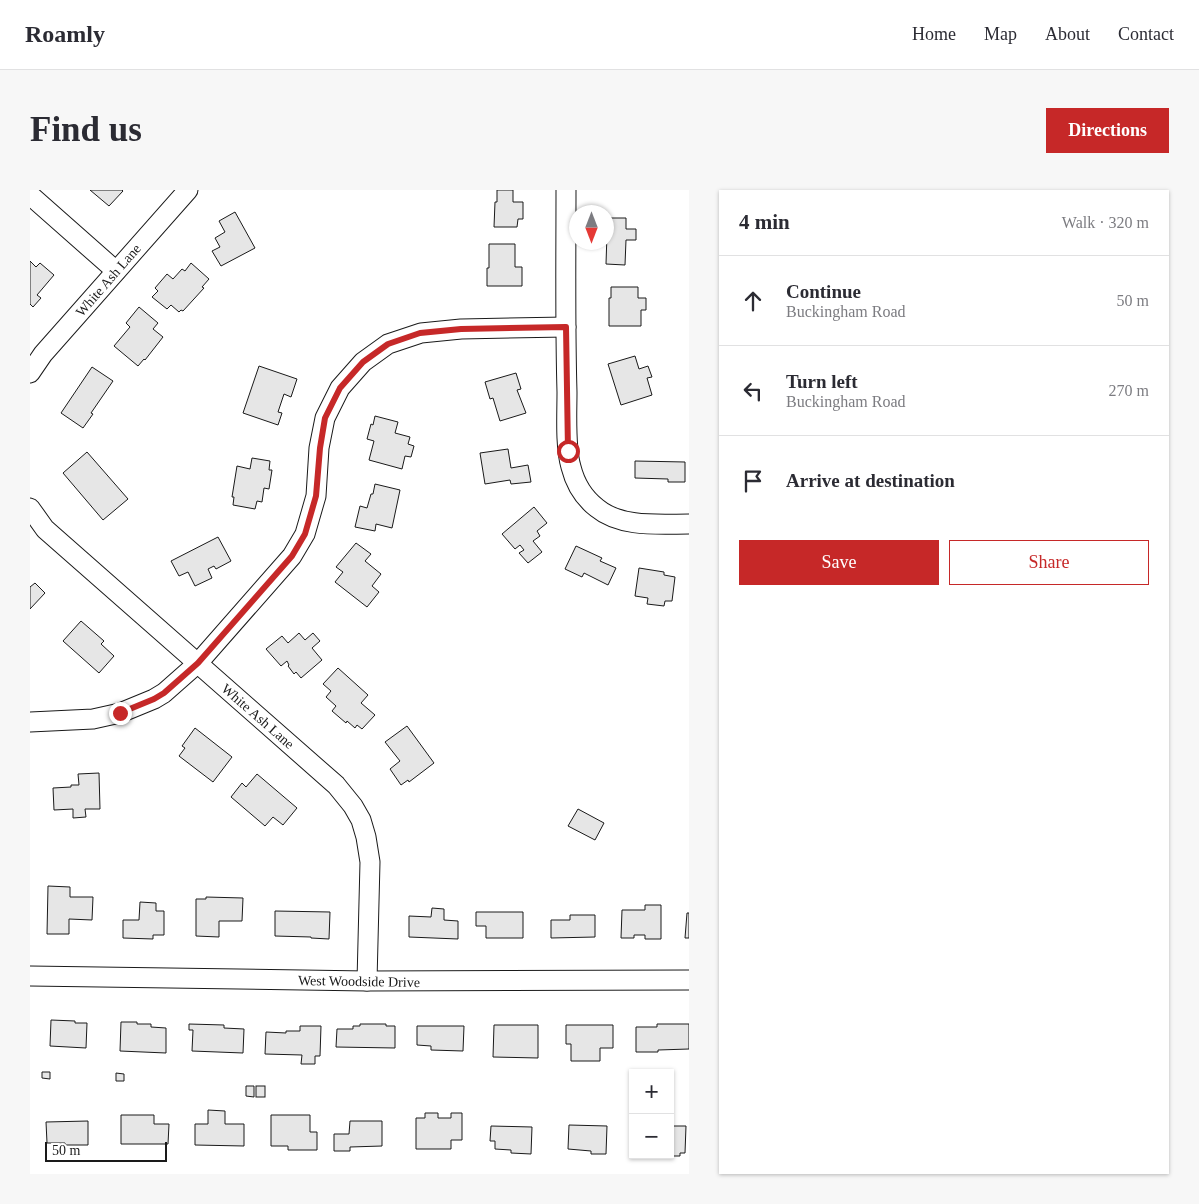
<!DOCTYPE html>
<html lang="en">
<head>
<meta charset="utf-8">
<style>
  :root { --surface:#fff; --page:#f7f7f7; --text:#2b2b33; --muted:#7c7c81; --line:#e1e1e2; --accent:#c62828 }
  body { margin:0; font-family:Georgia,serif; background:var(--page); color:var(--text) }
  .controls { position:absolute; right:15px; bottom:15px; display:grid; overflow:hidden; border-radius:0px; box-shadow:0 1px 4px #0004 }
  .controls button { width:45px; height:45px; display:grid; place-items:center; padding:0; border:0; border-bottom:1px solid var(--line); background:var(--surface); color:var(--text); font:25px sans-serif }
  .compass { position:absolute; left:539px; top:15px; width:45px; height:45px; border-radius:50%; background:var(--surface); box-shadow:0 1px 4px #0004; rotate:180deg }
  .scale { position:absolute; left:15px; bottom:12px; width:122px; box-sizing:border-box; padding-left:5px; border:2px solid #1a1a1a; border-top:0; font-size:14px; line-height:18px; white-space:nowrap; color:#1a1a1a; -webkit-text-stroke:4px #fff; paint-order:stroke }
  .stop { position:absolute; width:15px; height:15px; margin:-11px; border:4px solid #c62828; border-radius:50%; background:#fff }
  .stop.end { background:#c62828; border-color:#fff; box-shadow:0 1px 5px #0008 }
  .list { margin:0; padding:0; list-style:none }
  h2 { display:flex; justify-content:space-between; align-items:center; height:65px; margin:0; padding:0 20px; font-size:21px }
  h2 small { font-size:16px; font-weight:400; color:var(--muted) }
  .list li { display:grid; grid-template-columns:32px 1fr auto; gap:15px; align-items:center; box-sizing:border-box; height:90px; padding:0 20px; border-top:1px solid var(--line) }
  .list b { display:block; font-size:19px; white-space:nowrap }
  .list p { margin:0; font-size:16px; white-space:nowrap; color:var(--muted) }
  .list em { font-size:16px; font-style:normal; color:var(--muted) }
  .actions { display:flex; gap:10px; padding:15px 20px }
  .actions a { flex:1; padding:11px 0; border:1px solid var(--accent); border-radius:0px; text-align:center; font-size:18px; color:var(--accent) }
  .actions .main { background:var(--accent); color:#fff }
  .icon { flex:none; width:28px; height:28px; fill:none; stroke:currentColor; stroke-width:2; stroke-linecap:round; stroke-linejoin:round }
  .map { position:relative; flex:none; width:659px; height:984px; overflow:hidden; border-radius:0px }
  header { display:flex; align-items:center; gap:30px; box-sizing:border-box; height:70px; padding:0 25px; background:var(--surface); border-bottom:1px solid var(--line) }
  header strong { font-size:24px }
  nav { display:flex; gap:28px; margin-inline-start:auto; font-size:18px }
  .intro { display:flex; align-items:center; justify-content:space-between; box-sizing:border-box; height:120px; padding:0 30px }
  h1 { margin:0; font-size:35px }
  .button { padding:12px 22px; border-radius:0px; background:var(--accent); color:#fff; font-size:18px; font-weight:700 }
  main { display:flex; gap:30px; padding:0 30px }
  aside { flex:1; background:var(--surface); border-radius:0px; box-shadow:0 1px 4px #0004 }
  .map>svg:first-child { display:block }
  .building { fill:#e6e6e6; stroke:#1a1a1a }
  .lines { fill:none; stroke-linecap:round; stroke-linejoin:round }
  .minor-casing { stroke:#1a1a1a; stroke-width:21 }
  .minor { stroke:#fff; stroke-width:19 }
  .route { stroke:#c62828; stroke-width:6 }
  .labels { text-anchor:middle; stroke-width:4; stroke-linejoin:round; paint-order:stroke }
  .street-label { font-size:14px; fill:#1a1a1a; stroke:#fff }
</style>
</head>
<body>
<header>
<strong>Roamly</strong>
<nav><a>Home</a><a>Map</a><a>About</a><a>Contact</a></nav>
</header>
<div class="intro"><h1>Find us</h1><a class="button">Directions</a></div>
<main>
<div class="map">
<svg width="659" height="984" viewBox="0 0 659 984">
  <rect width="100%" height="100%" fill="#fff"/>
  <g class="building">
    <path d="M60 0H92L93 1 79 16Z"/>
    <path d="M467 0H483V12H493V29H488L487 37H464L465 12H467Z"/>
    <path d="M205 22 225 58 191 76 182 61 190 57 185 48 195 42 189 31Z"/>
    <path d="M579 28H596V39H606V50H596L595 75 576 74 577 44H579Z"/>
    <path d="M459 54H485V77H492V96H457V78H459Z"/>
    <path d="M0 71 6 77 10 73 24 85 7 105 11 108 3 117 0 114Z"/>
    <path d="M161 73 179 89 172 97 174 98 153 121 151 120 149 122 141 115 137 119 122 107 128 101 125 98 137 84 143 89 152 79 155 81Z"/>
    <path d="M581 97H608V108H616V120H611V136H579V108H581Z"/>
    <path d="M109 117 128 133 123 139 133 147 115 170 114 169 108 176 84 156 100 137 96 133Z"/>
    <path d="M605 166 609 179 618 176 622 187 617 188 622 205 591 215 578 174Z"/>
    <path d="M229 176 267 189 261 207 254 204 248 222 252 223 248 235 213 223Z"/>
    <path d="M62 177 83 191 61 223 63 224 53 238 31 223Z"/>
    <path d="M486 183 491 199 487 200 496 223 470 231 463 208 460 209 455 192Z"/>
    <path d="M345 226 368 232 365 243 380 247 378 254 384 256 381 267 375 266 372 279 339 270 344 251 337 249 341 234 343 235Z"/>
    <path d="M478 259 481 278 498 275 501 292 481 294 480 290 455 294 450 263Z"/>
    <path d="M57 262 98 309 73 330 33 283Z"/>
    <path d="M222 268 240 271 239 280H242L239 299 234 298 232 312 227 311 225 319 203 315 204 307H202L207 276 220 279Z"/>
    <path d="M605 271 655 272V292H638V289L605 288Z"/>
    <path d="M345 294 370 300 362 338 346 334 345 341 325 337 330 316 337 318 341 304H343Z"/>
    <path d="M504 317 517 333 507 341 510 346 503 351 512 362 498 373 489 363 494 360 490 355 485 359 472 344Z"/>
    <path d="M188 347 201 371 186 379 184 376 178 379 182 388 165 396 158 382 149 386 141 371Z"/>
    <path d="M326 353 341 364 335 371 351 384 342 396 349 402 337 417 305 392 313 382 306 377Z"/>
    <path d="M546 356 572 368 570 371 586 378 578 395 554 383 552 387 535 379Z"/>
    <path d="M609 378 634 382V385L645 387 642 411H635L634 416 617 414 618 408 605 406Z"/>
    <path d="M5 393 15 403 0 419V397Z"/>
    <path d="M51 431 74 451 71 454 84 466 69 483 33 451Z"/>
    <path d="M269 443 275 450 283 443 290 451 282 458 292 470 271 488 266 482 264 484 258 476 259 475 257 471 251 476 236 459 252 446 258 453Z"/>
    <path d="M308 478 338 505 331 513 345 525 332 539 327 535 325 538 317 531 316 533 302 521 306 516 296 507 301 501 293 494Z"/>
    <path d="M377 536 404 573 379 592 378 590 371 595 360 579 370 571 355 552Z"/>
    <path d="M165 538 202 567 183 592 149 566 155 558 152 556Z"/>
    <path d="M69 583 70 619H55L56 627 43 628V619L24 620 23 598 41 597V595H49L48 584Z"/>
    <path d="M227 584 267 618 253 635 243 627 235 636 201 607 212 593 216 597Z"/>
    <path d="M548 619 574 633 565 650 538 636Z"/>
    <path d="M18 696 40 697V707H63L62 730 39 729V744H17Z"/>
    <path d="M176 707 213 708 212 731H189V747L166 746V709H176Z"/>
    <path d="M110 712 126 713V721H134V745H123V749L93 748V730H109Z"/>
    <path d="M615 715H631V749H615V745H604V748H591L592 720H615Z"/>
    <path d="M402 718 414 719V730L428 731V749L379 747V726L401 727Z"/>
    <path d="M245 721 300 722 299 749 281 748V747L245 746Z"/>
    <path d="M446 722H493V748H456V736H446Z"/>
    <path d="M657 723H659V748H655Z"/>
    <path d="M540 725H565V747L521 748V730H540Z"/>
    <path d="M21 830 45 831V833H57L56 858 20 856Z"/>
    <path d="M91 832H107V834H121V837L136 838V863L90 861Z"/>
    <path d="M159 834 194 835V838L214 839 213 863 162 861 163 840H159Z"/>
    <path d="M330 834H356V836H365V858L306 857 307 839H323V836H330Z"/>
    <path d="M627 834H659V859L628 860V862H606V837H627Z"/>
    <path d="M464 835H508V868L463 867Z"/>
    <path d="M536 835H583V858H570V871H541V854H536Z"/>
    <path d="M270 836H291L290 866H285V874H271L272 865 235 864 236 842 256 843V841H270Z"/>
    <path d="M387 836H434L433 861 401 860V856L387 855Z"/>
    <path d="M12 882H20V889L12 888Z"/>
    <path d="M86 883 94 884V891H86Z"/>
    <path d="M216 896H224V907L216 906Z"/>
    <rect x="226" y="896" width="9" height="11"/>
    <path d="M178 920 195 921V934H214V956L165 955V934H178Z"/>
    <path d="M395 923H408V928H421V923H432V950H421V959H386V928H395Z"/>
    <path d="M91 925H124V934H139L138 954H91Z"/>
    <path d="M241 925H280V942H287V960H258V956H241Z"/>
    <path d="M58 931V955H35V953H17L16 932Z"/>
    <path d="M320 931H352V956L320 957V961H304V944H319Z"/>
    <path d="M539 935 577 936 576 964H561V961L538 959Z"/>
    <path d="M461 936 502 937 501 964 481 963V960L465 959V951H460Z"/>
    <path d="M640 936H656L655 963H650V966H633L640 965Z"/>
  </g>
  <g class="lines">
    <g class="minor-casing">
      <g id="minor">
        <path d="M536 0C536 67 535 134 537 202 537 224 535 257 541 277 545 293 554 308 567 318 591 338 630 334 659 334"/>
        <path d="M0 5 86 81"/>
        <path d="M0 183 13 164 158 0"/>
        <path d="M0 318 15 339 306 595 323 616 331 630 336 647 340 672 337 791"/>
        <path d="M0 532 63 529 90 523 124 509 134 503 168 473 262 366 275 344 286 306 289 258 295 228 310 198 333 172 358 154 391 143 431 139 536 137"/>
        <path d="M0 786 337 791 659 790"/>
      </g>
    </g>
    <use href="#minor" class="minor"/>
  </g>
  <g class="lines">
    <path class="route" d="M90 523 124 509 134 503 168 473 262 366 275 344 286 306 290 258 295 228 310 198 333 172 358 154 390 143 431 139 536 137 538 261"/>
  </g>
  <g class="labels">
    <g class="street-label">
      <text transform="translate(78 90) rotate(-49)" y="5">White Ash Lane</text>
      <text transform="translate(228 526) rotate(41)" y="5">White Ash Lane</text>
      <text transform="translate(329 791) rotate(1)" y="5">West Woodside Drive</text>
    </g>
  </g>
</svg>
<div class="controls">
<button>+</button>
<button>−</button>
</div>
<svg class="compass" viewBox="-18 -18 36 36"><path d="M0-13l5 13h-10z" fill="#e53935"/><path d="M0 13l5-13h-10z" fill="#7c7c81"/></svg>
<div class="scale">50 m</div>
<div class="stop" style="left:538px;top:261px"></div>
<div class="stop end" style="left:90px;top:523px"></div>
</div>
<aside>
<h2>4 min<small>Walk · 320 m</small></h2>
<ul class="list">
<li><svg class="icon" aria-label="ahead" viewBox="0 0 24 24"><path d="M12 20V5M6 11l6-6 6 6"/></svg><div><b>Continue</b><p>Buckingham Road</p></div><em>50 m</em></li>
<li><svg class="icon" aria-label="left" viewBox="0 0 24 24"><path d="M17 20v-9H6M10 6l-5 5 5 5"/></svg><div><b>Turn left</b><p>Buckingham Road</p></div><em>270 m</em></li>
<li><svg class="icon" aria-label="arrive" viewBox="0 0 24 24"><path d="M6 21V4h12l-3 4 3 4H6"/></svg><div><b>Arrive at destination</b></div></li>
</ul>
<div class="actions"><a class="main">Save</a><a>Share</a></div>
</aside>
</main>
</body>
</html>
